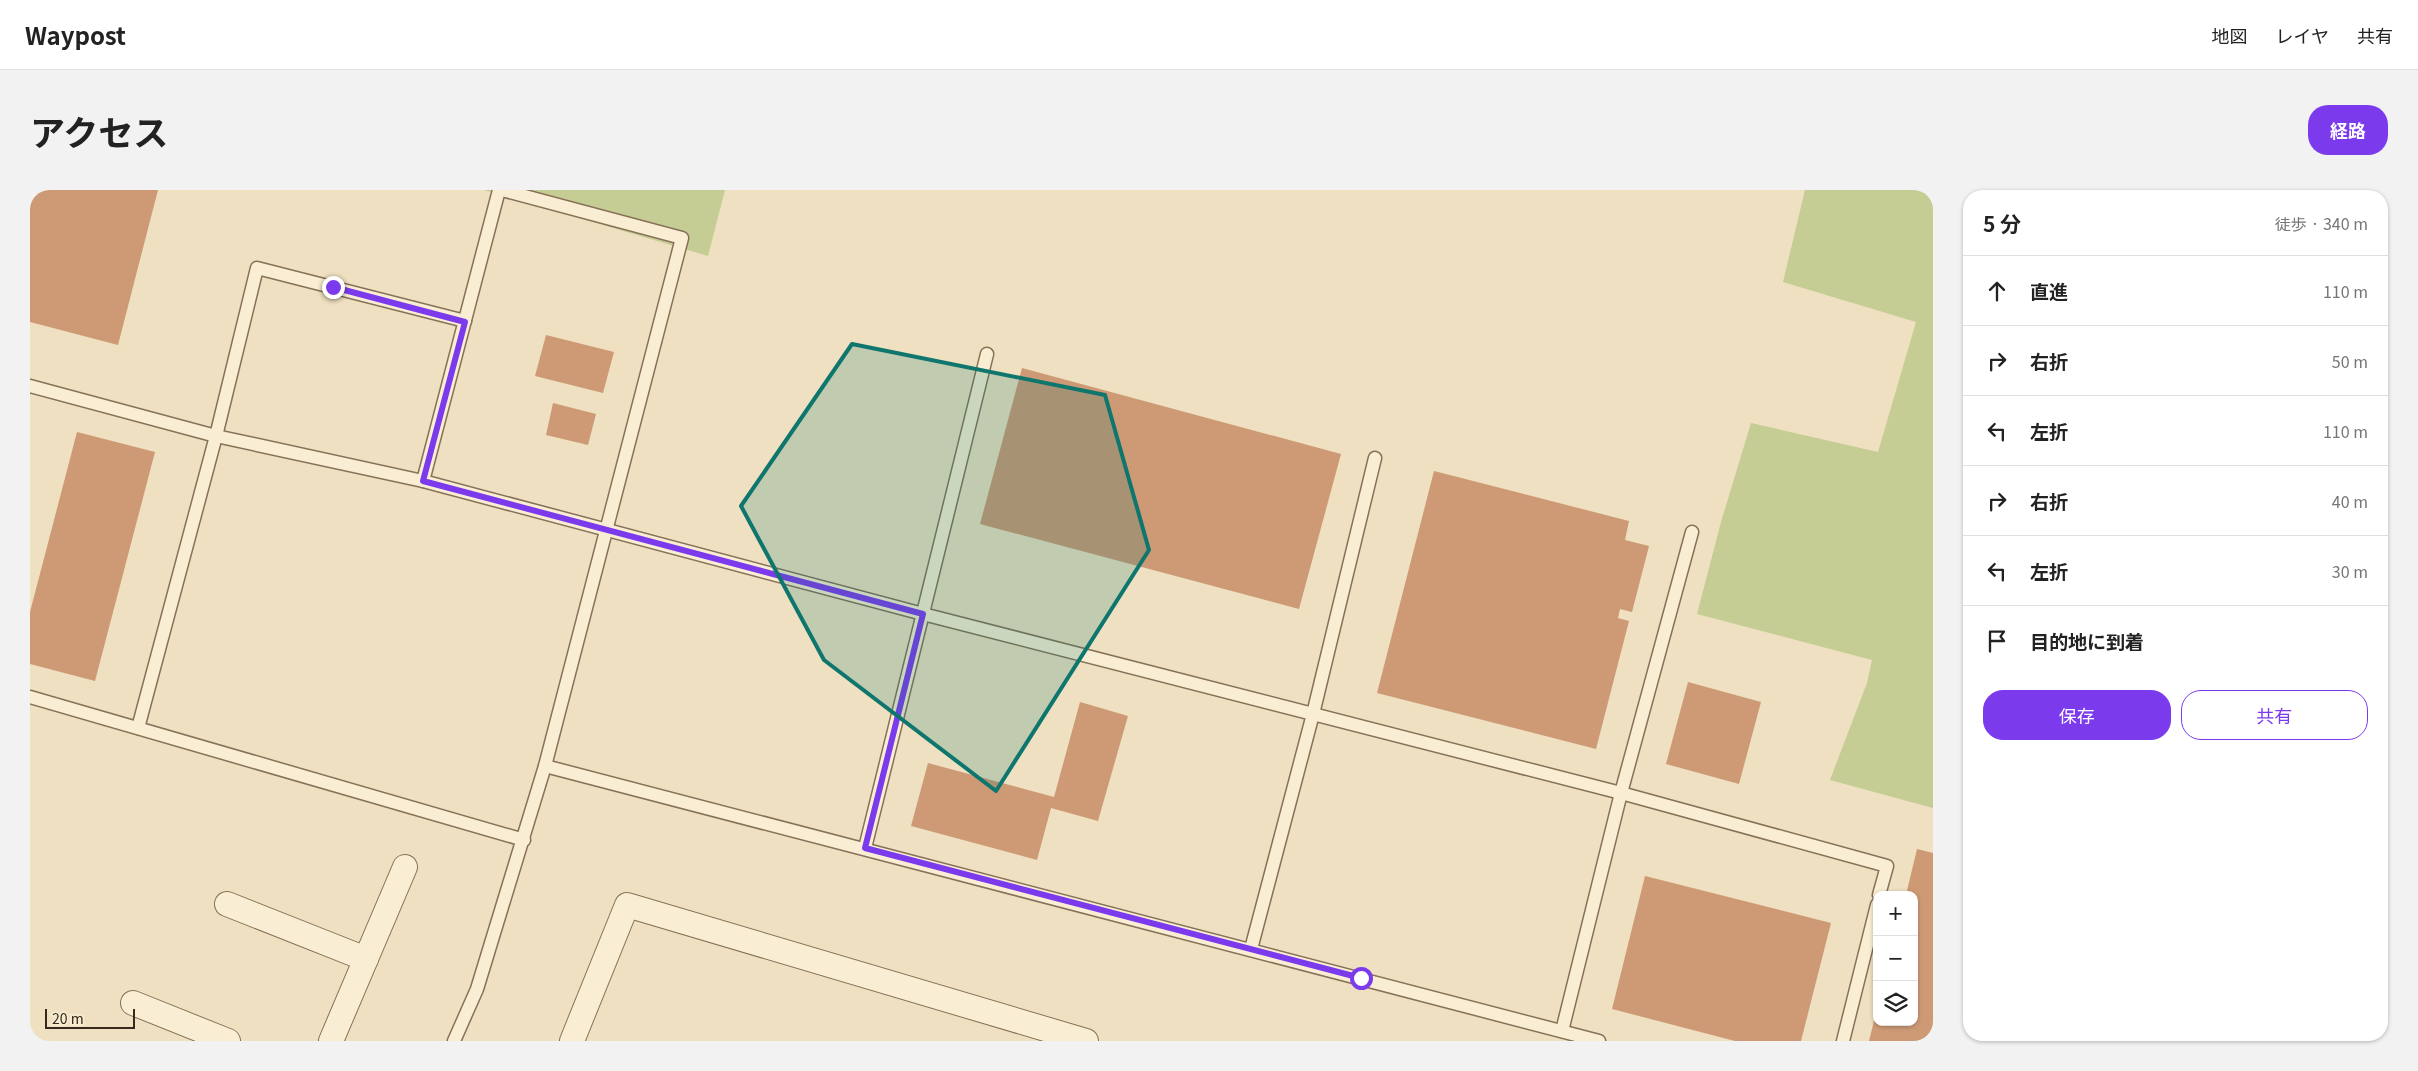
<!DOCTYPE html>
<html lang="ja">
<head>
<meta charset="utf-8">
<style>
  :root { --surface:#fff; --page:#f2f2f2; --text:#222; --muted:#767676; --line:#e0e0e0; --accent:#7c3aed }
  body { margin:0; font-family:Georgia,"Noto Sans JP",serif; background:var(--page); color:var(--text) }
  .controls { position:absolute; right:15px; bottom:15px; display:grid; overflow:hidden; border-radius:10px; box-shadow:0 1px 4px #0004 }
  .controls button { width:45px; height:45px; display:grid; place-items:center; padding:0; border:0; border-bottom:1px solid var(--line); background:var(--surface); color:var(--text); font:25px sans-serif }
  .scale { position:absolute; left:15px; bottom:12px; width:90px; box-sizing:border-box; padding-left:5px; border:2px solid #36291c; border-top:0; font-size:14px; line-height:18px; white-space:nowrap; color:#36291c; -webkit-text-stroke:4px #f6eacf; paint-order:stroke }
  .stop { position:absolute; width:15px; height:15px; margin:-11px; border:4px solid #7c3aed; border-radius:50%; background:#fff }
  .stop.end { background:#7c3aed; border-color:#fff; box-shadow:0 1px 5px #0008 }
  .list { margin:0; padding:0; list-style:none }
  h2 { display:flex; justify-content:space-between; align-items:center; height:65px; margin:0; padding:0 20px; font-size:21px }
  h2 small { font-size:16px; font-weight:400; color:var(--muted) }
  .list li { display:grid; grid-template-columns:32px 1fr auto; gap:15px; align-items:center; box-sizing:border-box; height:70px; padding:0 20px; border-top:1px solid var(--line) }
  .list b { display:block; font-size:19px; white-space:nowrap }
  .list em { font-size:16px; font-style:normal; color:var(--muted) }
  .actions { display:flex; gap:10px; padding:15px 20px }
  .actions a { flex:1; padding:11px 0; border:1px solid var(--accent); border-radius:20px; text-align:center; font-size:18px; color:var(--accent) }
  .actions .main { background:var(--accent); color:#fff }
  .icon { flex:none; width:28px; height:28px; fill:none; stroke:currentColor; stroke-width:2; stroke-linecap:round; stroke-linejoin:round }
  .map { position:relative; flex:none; width:1903px; height:851px; overflow:hidden; border-radius:20px }
  header { display:flex; align-items:center; gap:30px; box-sizing:border-box; height:70px; padding:0 25px; background:var(--surface); border-bottom:1px solid var(--line) }
  header strong { font-size:24px }
  nav { display:flex; gap:28px; margin-inline-start:auto; font-size:18px }
  .intro { display:flex; align-items:center; justify-content:space-between; box-sizing:border-box; height:120px; padding:0 30px }
  h1 { margin:0; font-size:35px }
  .button { padding:12px 22px; border-radius:20px; background:var(--accent); color:#fff; font-size:18px; font-weight:700 }
  main { display:flex; gap:30px; padding:0 30px }
  aside { flex:1; background:var(--surface); border-radius:20px; box-shadow:0 1px 4px #0004 }
  .map>svg:first-child { display:block }
  .green { fill:#c5cc94 }
  .building { fill:#cd9a75 }
  .lines { fill:none; stroke-linecap:round; stroke-linejoin:round }
  .lane-casing { stroke:#877158; stroke-width:15 }
  .street-casing { stroke:#877158; stroke-width:26 }
  .lane { stroke:#f9eed3; stroke-width:12 }
  .street { stroke:#f9eed3; stroke-width:24 }
  .route { stroke:#7c3aed; stroke-width:6 }
  .marked { fill:#0f766e; fill-opacity:0.2; stroke:#0f766e; stroke-width:4; stroke-linejoin:round }
</style>
</head>
<body>
<header>
<strong>Waypost</strong>
<nav><a>地図</a><a>レイヤ</a><a>共有</a></nav>
</header>
<div class="intro"><h1>アクセス</h1><a class="button">経路</a></div>
<main>
<div class="map">
<svg width="1903" height="851" viewBox="0 0 1903 851">
  <rect width="100%" height="100%" fill="#eee0c0"/>
  <g class="green">
    <path d="M454 0H695L678 66Z"/>
    <path d="M1775 0H1903V618L1800 590 1837 493 1842 470 1667 424 1691 332 1721 233 1848 262 1886 132 1753 92Z"/>
  </g>
  <g class="building">
    <path d="M0 0H128L88 155 0 132Z"/>
    <path d="M516 145 584 162 573 203 505 186Z"/>
    <path d="M992 178 1311 264 1269 419 950 334Z"/>
    <path d="M523 213 566 224 558 255 516 245Z"/>
    <path d="M47 242 125 262 65 491 0 474V422Z"/>
    <path d="M1404 281 1599 331 1595 350 1619 356 1602 422 1590 419 1588 428 1599 431 1566 559 1347 503Z"/>
    <path d="M1658 492 1731 512 1709 594 1636 574Z"/>
    <path d="M1050 512 1098 526 1068 631 1021 618 1007 670 881 636 898 573 1024 607Z"/>
    <path d="M1887 659 1903 663V851H1839L1846 823 1847 832H1884V705H1876Z"/>
    <path d="M1615 686 1801 733 1771 851H1705L1582 819Z"/>
  </g>
  <g class="lines">
    <g class="lane-casing">
      <g id="lane">
        <path d="M0 196 186 246 393 291 893 424 1591 603 1857 676 1849 705"/>
        <path d="M393 291 469 0"/>
        <path d="M0 507 494 650"/>
        <path d="M108 538 186 246 227 78 435 131"/>
        <path d="M515 576 1569 851"/>
        <path d="M835 658 957 164"/>
        <path d="M1221 759 1283 524 1345 268"/>
        <path d="M1532 841 1591 603 1662 342"/>
        <path d="M424 851 447 799 515 576 652 48 472 0"/>
        <path d="M1813 851 1847 715"/>
      </g>
    </g>
    <g class="street-casing">
      <g id="street">
        <path d="M197 714 336 769"/>
        <path d="M103 813 198 851"/>
        <path d="M301 851 375 677"/>
        <path d="M542 851 597 715 1056 851"/>
      </g>
    </g>
    <use href="#lane" class="lane"/>
    <use href="#street" class="street"/>
  </g>
  <g class="lines">
    <path class="route" d="M303 97 435 132 393 291 893 424 835 658 1331 788"/>
  </g>
  <path class="marked" d="M822 154 1075 205 1119 360 966 601 794 470 711 316Z"/>
</svg>
<div class="controls">
<button>+</button>
<button>−</button>
<button><svg class="icon" aria-label="layers" viewBox="0 0 24 24"><path d="M12 4l9 5-9 5-9-5zM3 14l9 5 9-5"/></svg></button>
</div>
<div class="scale">20 m</div>
<div class="stop" style="left:1331px;top:788px"></div>
<div class="stop end" style="left:303px;top:97px"></div>
</div>
<aside>
<h2>5 分<small>徒歩 · 340 m</small></h2>
<ul class="list">
<li><svg class="icon" aria-label="ahead" viewBox="0 0 24 24"><path d="M12 20V5M6 11l6-6 6 6"/></svg><div><b>直進</b></div><em>110 m</em></li>
<li><svg class="icon" aria-label="right" viewBox="0 0 24 24"><path d="M7 20v-9h11M14 6l5 5-5 5"/></svg><div><b>右折</b></div><em>50 m</em></li>
<li><svg class="icon" aria-label="left" viewBox="0 0 24 24"><path d="M17 20v-9H6M10 6l-5 5 5 5"/></svg><div><b>左折</b></div><em>110 m</em></li>
<li><svg class="icon" aria-label="right" viewBox="0 0 24 24"><path d="M7 20v-9h11M14 6l5 5-5 5"/></svg><div><b>右折</b></div><em>40 m</em></li>
<li><svg class="icon" aria-label="left" viewBox="0 0 24 24"><path d="M17 20v-9H6M10 6l-5 5 5 5"/></svg><div><b>左折</b></div><em>30 m</em></li>
<li><svg class="icon" aria-label="arrive" viewBox="0 0 24 24"><path d="M6 21V4h12l-3 4 3 4H6"/></svg><div><b>目的地に到着</b></div></li>
</ul>
<div class="actions"><a class="main">保存</a><a>共有</a></div>
</aside>
</main>
</body>
</html>
